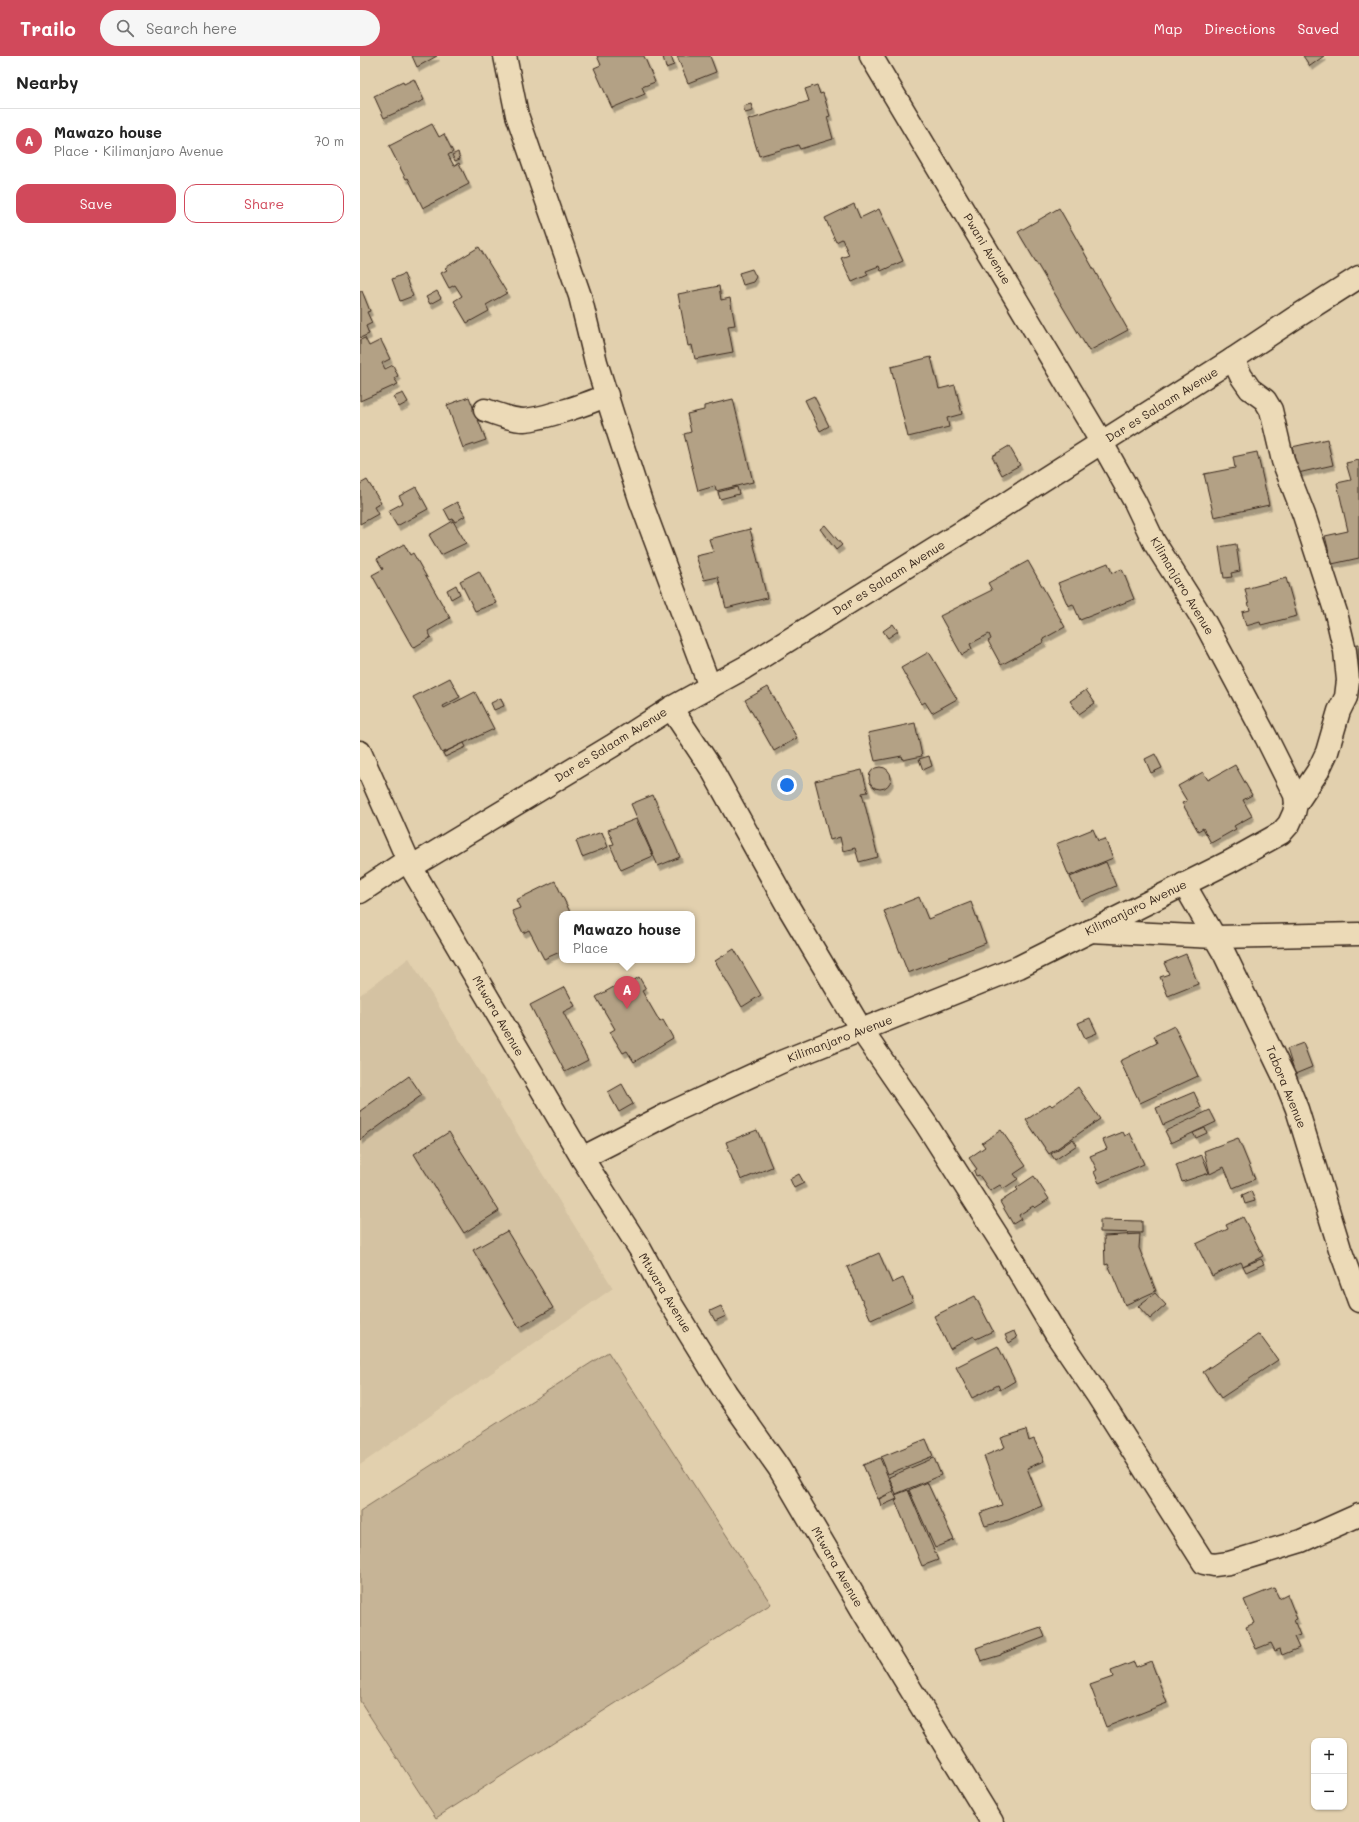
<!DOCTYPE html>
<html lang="en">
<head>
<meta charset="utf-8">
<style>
  :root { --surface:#fff; --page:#f6f6f6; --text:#222; --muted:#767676; --line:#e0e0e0; --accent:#d1495b }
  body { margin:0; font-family:Mali,sans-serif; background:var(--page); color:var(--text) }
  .controls { position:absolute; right:12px; bottom:12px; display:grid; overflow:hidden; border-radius:8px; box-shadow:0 1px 3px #0004 }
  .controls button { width:36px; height:36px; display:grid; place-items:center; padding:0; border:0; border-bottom:1px solid var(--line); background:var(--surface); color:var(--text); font:20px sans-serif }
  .you { position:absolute; left:427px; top:729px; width:14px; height:14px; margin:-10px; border:3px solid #fff; border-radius:50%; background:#1a73e8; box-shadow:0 0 0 6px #1a73e833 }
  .badge { display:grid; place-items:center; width:26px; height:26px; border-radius:50%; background:var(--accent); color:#fff; font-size:13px; font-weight:700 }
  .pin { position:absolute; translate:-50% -33px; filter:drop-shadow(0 1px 2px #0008) }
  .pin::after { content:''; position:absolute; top:21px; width:14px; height:12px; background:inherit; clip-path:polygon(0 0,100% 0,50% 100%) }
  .popup { position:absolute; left:199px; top:855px; width:136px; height:52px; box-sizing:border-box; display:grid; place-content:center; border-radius:8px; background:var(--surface); filter:drop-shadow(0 1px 3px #0005); font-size:13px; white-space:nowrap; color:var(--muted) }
  .popup b { font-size:15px; color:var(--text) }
  .popup::after { content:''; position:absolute; left:50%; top:100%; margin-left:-8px; border:8px solid transparent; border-top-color:var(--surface) }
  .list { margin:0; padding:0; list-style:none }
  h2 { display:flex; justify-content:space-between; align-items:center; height:52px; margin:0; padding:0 16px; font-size:17px }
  h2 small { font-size:13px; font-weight:400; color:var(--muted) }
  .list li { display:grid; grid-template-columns:26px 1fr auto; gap:12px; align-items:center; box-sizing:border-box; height:64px; padding:0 16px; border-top:1px solid var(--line) }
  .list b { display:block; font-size:15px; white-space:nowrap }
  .list p { margin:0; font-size:13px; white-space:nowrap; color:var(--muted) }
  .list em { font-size:13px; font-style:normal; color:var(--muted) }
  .actions { display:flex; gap:8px; padding:12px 16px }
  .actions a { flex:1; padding:9px 0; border:1px solid var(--accent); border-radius:12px; text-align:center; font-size:14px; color:var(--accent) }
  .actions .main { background:var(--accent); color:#fff }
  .icon { flex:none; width:22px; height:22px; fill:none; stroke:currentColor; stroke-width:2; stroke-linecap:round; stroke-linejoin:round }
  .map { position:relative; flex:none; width:999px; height:1766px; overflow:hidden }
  header { display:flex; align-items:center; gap:24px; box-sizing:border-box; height:56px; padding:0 20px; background:var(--accent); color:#fff }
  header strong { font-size:19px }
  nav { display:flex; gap:22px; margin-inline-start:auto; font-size:14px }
  .search { width:280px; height:36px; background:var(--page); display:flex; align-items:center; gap:10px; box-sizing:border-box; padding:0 14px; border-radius:22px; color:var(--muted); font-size:15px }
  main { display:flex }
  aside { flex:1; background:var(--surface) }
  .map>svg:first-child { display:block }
  .built { fill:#d4c2a2 }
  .green { fill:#c6b496; stroke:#806f5a }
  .building { fill:#b3a185; stroke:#3b2a1e; filter:url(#shadow) }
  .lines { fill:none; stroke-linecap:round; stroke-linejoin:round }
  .street-casing { stroke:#3b2a1e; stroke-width:25 }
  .street { stroke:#ecdab7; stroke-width:22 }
  .labels { text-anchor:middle; stroke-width:3.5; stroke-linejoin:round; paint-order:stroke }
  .street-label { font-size:12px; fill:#3b2a1e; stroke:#ecdab7 }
</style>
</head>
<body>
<header>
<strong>Trailo</strong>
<div class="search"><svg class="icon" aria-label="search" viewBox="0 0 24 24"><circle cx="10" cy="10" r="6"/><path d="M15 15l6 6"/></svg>Search here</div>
<nav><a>Map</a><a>Directions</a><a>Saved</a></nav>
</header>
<main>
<aside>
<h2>Nearby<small></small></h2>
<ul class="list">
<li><span class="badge">A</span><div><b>Mawazo house</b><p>Place · Kilimanjaro Avenue</p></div><em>70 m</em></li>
</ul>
<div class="actions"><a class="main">Save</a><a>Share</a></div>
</aside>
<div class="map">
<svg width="999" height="1766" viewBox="0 0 999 1766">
  <defs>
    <filter id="shadow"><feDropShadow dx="2.5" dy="4.5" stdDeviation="0" flood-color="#0004"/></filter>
  </defs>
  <rect width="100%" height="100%" fill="#e2d0ae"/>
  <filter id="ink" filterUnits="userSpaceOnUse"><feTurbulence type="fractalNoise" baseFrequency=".025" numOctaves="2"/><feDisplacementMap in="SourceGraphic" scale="8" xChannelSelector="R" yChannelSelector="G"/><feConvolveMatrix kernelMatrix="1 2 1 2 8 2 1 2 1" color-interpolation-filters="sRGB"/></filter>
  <g filter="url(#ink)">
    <path class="built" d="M49 902 253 1232 0 1409V939Z"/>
    <path class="green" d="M248 1296 411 1548 76 1762 0 1645V1455Z"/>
    <g class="building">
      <path d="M52 0H77L57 11Z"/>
      <path d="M237 0H284L295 26 282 31 285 38 252 52 234 12 241 9Z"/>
      <path d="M311 0 314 9 306 12 303 1Z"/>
      <path d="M317 0H350L356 16 328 27Z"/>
      <path d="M943 0H964L950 10Z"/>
      <path d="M54 23 64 44 24 62 14 40 43 26 44 28Z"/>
      <path d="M457 29 460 38 463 37 470 60 467 61 473 83 440 93 438 89 399 100 388 64 449 45 445 33Z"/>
      <path d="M391 48 393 55 385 57 383 50Z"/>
      <path d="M72 68 79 81 84 78 93 96 88 99 94 110 99 107 109 128 63 152 48 122 46 123 29 90Z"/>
      <path d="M98 96 100 103 95 105 92 99Z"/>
      <path d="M494 148 500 162 519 153 543 205 521 215 519 210 506 215 508 219 492 226 481 202 489 199 482 183 476 186 465 162Z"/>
      <path d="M699 152 768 274 729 295 658 176Z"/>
      <path d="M119 191 147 237 126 249 129 255 107 267 94 245 102 240 95 229 89 232 81 217 87 214 85 212Z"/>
      <path d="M392 213 396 221 393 226 383 229 379 217Z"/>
      <path d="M44 218 53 240 40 245 32 223Z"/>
      <path d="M359 230 361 244 370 242 375 269 368 270 373 296 335 303 332 289 328 290 318 238Z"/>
      <path d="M0 235H2L10 255 7 256 12 267 6 270 9 278 0 282Z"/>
      <path d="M77 235 81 242 70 248 66 241Z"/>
      <path d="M5 282 9 290 21 284 30 303 22 307 25 313 33 309 38 320 34 322 38 328 0 345V284Z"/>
      <path d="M571 301 579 333 595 329 602 358 587 362 589 371 548 381 531 311Z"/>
      <path d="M43 337 48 346 39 351 33 341Z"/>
      <path d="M454 340 469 370 460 375 445 344Z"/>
      <path d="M109 341 126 384 103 392 87 349Z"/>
      <path d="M373 343 393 426 356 435 355 430 338 435 324 378 331 376 327 358 344 354V350Z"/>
      <path d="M967 383 973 409 938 417 932 391Z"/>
      <path d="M649 390 660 409 642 419 632 400Z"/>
      <path d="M897 396 909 449 854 461 844 418 875 412 873 401Z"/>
      <path d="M999 404V502L972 508 965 480 988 475 977 427 991 424 986 407Z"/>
      <path d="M7 424 21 447 14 451 18 458 0 468V428Z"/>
      <path d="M56 431 68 453 37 470 28 455 43 447 39 440Z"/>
      <path d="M377 431 379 438 360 443 358 436Z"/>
      <path d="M97 446 105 460 95 466 93 463 90 464 84 453Z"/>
      <path d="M93 465 106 487 81 499 69 479Z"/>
      <path d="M465 469 482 489 476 494 460 473Z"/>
      <path d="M390 473 407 542 366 552 358 521 344 524 336 500 353 496 349 483Z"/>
      <path d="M44 488 50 499 53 497 90 562 68 575 71 581 53 592 12 519 23 513 17 503Z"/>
      <path d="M876 488 880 515 871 517 872 521 864 522 859 491Z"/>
      <path d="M668 505 705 571 683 583 684 586 641 609 628 585 631 583 629 578 610 588 612 593 602 599 580 560 632 534 628 527Z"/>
      <path d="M748 507 752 517 762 513 774 543 720 564 713 548 708 550 698 527Z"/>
      <path d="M119 515 136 547 115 555 100 525Z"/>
      <path d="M926 522 937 560 901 569 900 566 886 570 882 556 890 554 885 533Z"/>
      <path d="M96 529 100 538 91 543 87 534Z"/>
      <path d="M533 568 538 575 528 582 523 575Z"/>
      <path d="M999 588V631L996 632 989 589Z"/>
      <path d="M569 596 597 643 572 657 565 646 562 648 541 612Z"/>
      <path d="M90 622 100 641 83 650 84 652 115 636 134 673 82 697 53 641Z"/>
      <path d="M408 631 437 682 414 695 385 644Z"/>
      <path d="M726 634 735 647 719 658 710 645Z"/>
      <path d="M141 642 144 650 134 654 131 647Z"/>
      <path d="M555 667 562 700 543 704 542 700 515 705 508 677Z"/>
      <path d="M104 687 106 691 85 701 83 697Z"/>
      <path d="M795 698 802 712 791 717 785 703Z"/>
      <path d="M569 700 572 710 563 714 559 703Z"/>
      <path d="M875 709 892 739 883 744 892 760 874 770 876 773 851 787 843 772 838 775 822 747 827 745 818 730 843 716 848 724Z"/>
      <circle cx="520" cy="722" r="11"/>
      <path d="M502 714 508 736 502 737 518 801 499 806 495 792 483 795 480 781 470 784 455 725Z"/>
      <path d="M293 739 320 801 298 810 271 748Z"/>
      <path d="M276 763 293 800 261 814 250 789 254 788 248 774Z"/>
      <path d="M733 773 738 785 745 783 753 802 709 820 696 788Z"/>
      <path d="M242 776 248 791 222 801 216 785Z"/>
      <path d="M746 806 756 830 721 845 710 821Z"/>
      <path d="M195 825 211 858H202V895L184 903 169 874 163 877 152 855 160 852 156 844Z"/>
      <path d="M559 841 568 863 611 846 626 887 548 917 524 855Z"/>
      <path d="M374 893 401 939 382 951 355 905Z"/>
      <path d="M826 898 838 928 808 940 800 921 809 918 804 907Z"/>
      <path d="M279 921 286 933 282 935 300 966 303 964 313 982 274 1006 267 995 263 997 250 976 255 973 236 941 266 924 268 928Z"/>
      <path d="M205 931 215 950 203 956 228 1004 205 1016 170 949Z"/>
      <path d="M730 962 737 977 725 982 718 967Z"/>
      <path d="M814 970 838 1020 780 1047 760 1005 797 987 794 980Z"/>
      <path d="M943 987 952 1011 935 1018 927 993Z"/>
      <path d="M49 1020 62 1039 0 1084V1055Z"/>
      <path d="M262 1028 273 1048 259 1056 248 1036Z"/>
      <path d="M718 1031 740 1063 689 1098 666 1064 690 1048 692 1050Z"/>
      <path d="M834 1036 841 1052 803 1069 796 1052Z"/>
      <path d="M850 1054 856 1066 811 1087 805 1075Z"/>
      <path d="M845 1072 847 1077 836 1082 833 1077Z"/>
      <path d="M397 1074 412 1111 381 1124 366 1086Z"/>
      <path d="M641 1074 666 1110 654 1118 658 1123 643 1133 640 1129 630 1135 619 1119 616 1120 614 1115 617 1113 609 1102 625 1091 622 1087Z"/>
      <path d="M89 1076 139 1155 104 1177 54 1098Z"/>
      <path d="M763 1076 765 1080 770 1077 784 1108 739 1127 734 1116 737 1114 730 1100 747 1093 743 1084Z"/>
      <path d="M878 1082 895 1123 873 1132 864 1111 850 1118 844 1095Z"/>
      <path d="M713 1083 717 1089 695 1104 691 1098Z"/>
      <path d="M842 1099 849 1117 822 1126 816 1109Z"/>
      <path d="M439 1118 444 1127 434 1132 430 1123Z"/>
      <path d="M674 1120 689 1143 675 1152 673 1150 659 1159 661 1163 653 1168 640 1146 658 1134 656 1132Z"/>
      <path d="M891 1135 895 1145 885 1148 882 1139Z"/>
      <path d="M883 1161 903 1200 883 1210 881 1206 852 1220 836 1188 868 1173 866 1169Z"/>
      <path d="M740 1164 782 1165V1177L740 1176Z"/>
      <path d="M147 1175 193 1252 159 1272 113 1194Z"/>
      <path d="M780 1178 779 1192 796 1235 765 1249 748 1208 745 1209 744 1180Z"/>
      <path d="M519 1197 532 1227 543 1222 553 1245 511 1264 487 1211Z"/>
      <path d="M901 1203 904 1208 886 1216 883 1210Z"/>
      <path d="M795 1237 806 1249 790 1263 778 1250Z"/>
      <path d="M615 1240 633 1275 616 1283 614 1280 590 1293 574 1260Z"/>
      <path d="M361 1250 366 1260 355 1265 350 1255Z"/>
      <path d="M654 1275 657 1282 649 1287 645 1279Z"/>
      <path d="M899 1278 918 1304 861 1342 843 1316Z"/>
      <path d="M638 1290 655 1325 640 1334 638 1329 612 1342 596 1311Z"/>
      <path d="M666 1374 669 1385 674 1383 684 1405 667 1412 682 1450 648 1464 625 1470 620 1457 642 1449 624 1400 645 1391 641 1382Z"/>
      <path d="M566 1383 573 1400 528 1418 521 1401Z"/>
      <path d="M520 1402 534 1435 518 1443 503 1409Z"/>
      <path d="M574 1402 581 1419 536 1438 529 1421Z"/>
      <path d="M567 1426 594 1484 575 1492 549 1434Z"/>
      <path d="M548 1434 578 1504 562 1510 535 1444 537 1443 535 1439Z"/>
      <path d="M533 1436 537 1443 521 1450 519 1443Z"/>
      <path d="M914 1532 919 1542 927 1538 937 1563 934 1564 940 1579 934 1581 939 1592 922 1599 920 1593 915 1595 911 1587 896 1593 886 1571 894 1567 884 1544Z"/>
      <path d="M681 1571 685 1581 641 1598V1599L621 1605 616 1592 630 1587 631 1588Z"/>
      <path d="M791 1605 807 1647 746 1671 730 1629 753 1621 751 1615 774 1606 776 1611Z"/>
    </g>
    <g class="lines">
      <g class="street-casing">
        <g id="street">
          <path d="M145 0 157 59 220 240 236 306 259 379 281 446 350 631"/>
          <path d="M873 303 881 320 890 333 905 344 911 354 923 405 944 459 976 557 985 595 988 624 986 641 979 655 967 696 958 715 936 748"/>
          <path d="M125 354C138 358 151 364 164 364 182 363 231 347 247 339"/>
          <path d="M311 652 351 712 426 847 502 975 566 1068 645 1192 696 1278 738 1340 844 1507 854 1509 869 1507 941 1485 999 1459"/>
          <path d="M0 696 51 811 222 1102 280 1193 303 1235 366 1337 419 1412 504 1557 632 1766"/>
          <path d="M51 811 252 690 311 652 384 612 626 461 670 432 873 303 933 263 999 221"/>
          <path d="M824 828 865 899 925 1023 937 1053 980 1193 999 1245"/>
          <path d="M0 836 48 804"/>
          <path d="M730 875 855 881 999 878"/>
          <path d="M222 1102 310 1057 421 1006 659 911 871 805 921 777 929 768 934 757 936 748 935 739 906 681 844 565 794 486 775 446 742 387 511 0"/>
        </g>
      </g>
      <use href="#street" class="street"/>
    </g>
  </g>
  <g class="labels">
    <g class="street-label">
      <text transform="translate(627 193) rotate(59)" y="4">Pwani Avenue</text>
      <text transform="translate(802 349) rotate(-32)" y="4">Dar es Salaam Avenue</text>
      <text transform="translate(529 522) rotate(-32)" y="4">Dar es Salaam Avenue</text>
      <text transform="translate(822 530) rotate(59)" y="4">Kilimanjaro Avenue</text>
      <text transform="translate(251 689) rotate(-32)" y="4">Dar es Salaam Avenue</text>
      <text transform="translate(776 852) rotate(-26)" y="4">Kilimanjaro Avenue</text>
      <text transform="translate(138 960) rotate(60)" y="4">Mtwara Avenue</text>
      <text transform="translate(480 983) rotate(-21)" y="4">Kilimanjaro Avenue</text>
      <text transform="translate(926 1031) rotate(68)" y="4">Tabora Avenue</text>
      <text transform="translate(305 1237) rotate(59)" y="4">Mtwara Avenue</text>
      <text transform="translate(477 1511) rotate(60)" y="4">Mtwara Avenue</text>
    </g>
  </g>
</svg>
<div class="controls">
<button>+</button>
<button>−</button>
</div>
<div class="you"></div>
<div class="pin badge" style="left:267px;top:953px">A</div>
<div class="popup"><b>Mawazo house</b>Place</div>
</div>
</main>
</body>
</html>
